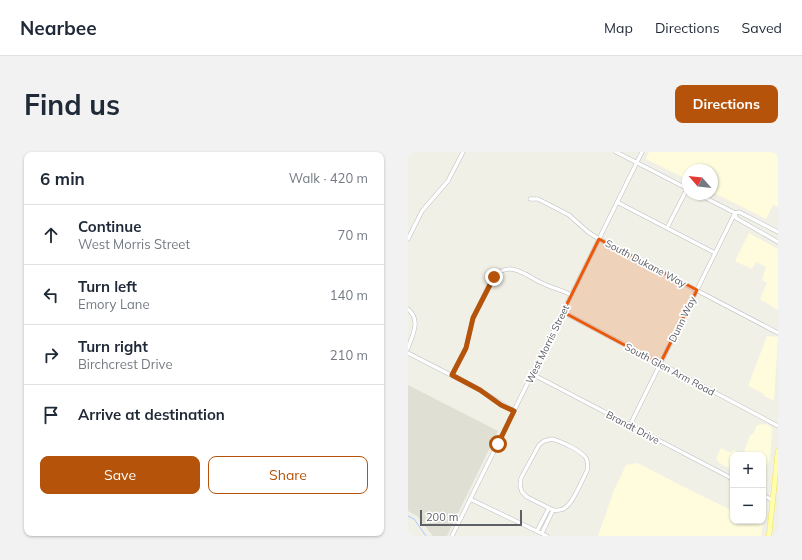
<!DOCTYPE html>
<html lang="en">
<head>
<meta charset="utf-8">
<style>
  :root { --surface:#fff; --page:#f2f2f3; --text:#1f2937; --muted:#747a83; --line:#e0e1e3; --accent:#b45309 }
  body { margin:0; font-family:Mulish,sans-serif; background:var(--page); color:var(--text) }
  .controls { position:absolute; right:12px; bottom:12px; display:grid; overflow:hidden; border-radius:8px; box-shadow:0 1px 3px #0004 }
  .controls button { width:36px; height:36px; display:grid; place-items:center; padding:0; border:0; border-bottom:1px solid var(--line); background:var(--surface); color:var(--text); font:20px sans-serif }
  .compass { position:absolute; left:274px; top:12px; width:36px; height:36px; border-radius:50%; background:var(--surface); box-shadow:0 1px 3px #0004; rotate:298deg }
  .scale { position:absolute; left:12px; bottom:10px; width:102px; box-sizing:border-box; padding-left:4px; border:2px solid #5e6067; border-top:0; font-size:11px; line-height:14px; white-space:nowrap; color:#5e6067; -webkit-text-stroke:3px #fff; paint-order:stroke }
  .stop { position:absolute; width:12px; height:12px; margin:-9px; border:3px solid #b45309; border-radius:50%; background:#fff }
  .stop.end { background:#b45309; border-color:#fff; box-shadow:0 1px 4px #0008 }
  .list { margin:0; padding:0; list-style:none }
  h2 { display:flex; justify-content:space-between; align-items:center; height:52px; margin:0; padding:0 16px; font-size:17px }
  h2 small { font-size:13px; font-weight:400; color:var(--muted) }
  .list li { display:grid; grid-template-columns:26px 1fr auto; gap:12px; align-items:center; box-sizing:border-box; height:60px; padding:0 16px; border-top:1px solid var(--line) }
  .list b { display:block; font-size:15px; white-space:nowrap }
  .list p { margin:0; font-size:13px; white-space:nowrap; color:var(--muted) }
  .list em { font-size:13px; font-style:normal; color:var(--muted) }
  .actions { display:flex; gap:8px; padding:12px 16px }
  .actions a { flex:1; padding:9px 0; border:1px solid var(--accent); border-radius:8px; text-align:center; font-size:14px; color:var(--accent) }
  .actions .main { background:var(--accent); color:#fff }
  .icon { flex:none; width:22px; height:22px; fill:none; stroke:currentColor; stroke-width:2; stroke-linecap:round; stroke-linejoin:round }
  .map { position:relative; flex:none; width:370px; height:384px; overflow:hidden; border-radius:8px }
  header { display:flex; align-items:center; gap:24px; box-sizing:border-box; height:56px; padding:0 20px; background:var(--surface); border-bottom:1px solid var(--line) }
  header strong { font-size:19px }
  nav { display:flex; gap:22px; margin-inline-start:auto; font-size:14px }
  .intro { display:flex; align-items:center; justify-content:space-between; box-sizing:border-box; height:96px; padding:0 24px }
  h1 { margin:0; font-size:28px }
  .button { padding:10px 18px; border-radius:8px; background:var(--accent); color:#fff; font-size:14px; font-weight:700 }
  main { display:flex; gap:24px; padding:0 24px }
  aside { flex:1; background:var(--surface); border-radius:8px; box-shadow:0 1px 3px #0004 }
  .map>svg:first-child { display:block }
  .commercial { fill:#fefcdd }
  .education { fill:#e0dfd4 }
  .lines { fill:none; stroke-linecap:round; stroke-linejoin:round }
  .stream { stroke:#a7cbff; stroke-width:1 }
  .minor-casing { stroke:#bbbdc2; stroke-width:4.5 }
  .major-casing { stroke:#f4e15c; stroke-width:5.5 }
  .minor { stroke:#fff; stroke-width:3.5 }
  .major { stroke:#fffeac; stroke-width:4.5 }
  .route { stroke:#b45309; stroke-width:5 }
  .marked { fill:#e8590c; fill-opacity:0.2; stroke:#e8590c; stroke-width:3; stroke-linejoin:round }
  .labels { text-anchor:middle; stroke-width:3.5; stroke-linejoin:round; paint-order:stroke }
  .street-label { font-size:10px; fill:#5e6067; stroke:#fff }
</style>
</head>
<body>
<header>
<strong>Nearbee</strong>
<nav><a>Map</a><a>Directions</a><a>Saved</a></nav>
</header>
<div class="intro"><h1>Find us</h1><a class="button">Directions</a></div>
<main>
<aside>
<h2>6 min<small>Walk · 420 m</small></h2>
<ul class="list">
<li><svg class="icon" aria-label="ahead" viewBox="0 0 24 24"><path d="M12 20V5M6 11l6-6 6 6"/></svg><div><b>Continue</b><p>West Morris Street</p></div><em>70 m</em></li>
<li><svg class="icon" aria-label="left" viewBox="0 0 24 24"><path d="M17 20v-9H6M10 6l-5 5 5 5"/></svg><div><b>Turn left</b><p>Emory Lane</p></div><em>140 m</em></li>
<li><svg class="icon" aria-label="right" viewBox="0 0 24 24"><path d="M7 20v-9h11M14 6l5 5-5 5"/></svg><div><b>Turn right</b><p>Birchcrest Drive</p></div><em>210 m</em></li>
<li><svg class="icon" aria-label="arrive" viewBox="0 0 24 24"><path d="M6 21V4h12l-3 4 3 4H6"/></svg><div><b>Arrive at destination</b></div></li>
</ul>
<div class="actions"><a class="main">Save</a><a>Share</a></div>
</aside>
<div class="map">
<svg width="370" height="384" viewBox="0 0 370 384">
  <rect width="100%" height="100%" fill="#f0f0e6"/>
  <g class="commercial">
    <path d="M241 0H370V55L365 53 358 67 304 40V18H280V28L238 7Z"/>
    <path d="M341 81 370 97V158L352 147 359 131 354 128 358 115 348 110 344 117 327 109Z"/>
    <path d="M359 184 370 185 366 249 356 244V242L340 234Z"/>
    <path d="M358 272 363 275 364 278 362 307 355 322V303H335L342 283 345 282 349 273Z"/>
    <path d="M313 296 323 301 325 298 335 303H325V318L311 311 308 306Z"/>
    <path d="M230 311 272 333 325 359V369H352L351 371 355 373 353 384H190L206 338 218 313Z"/>
  </g>
  <path class="education" d="M0 233 90 279 39 384H25L9 364 0 359Z"/>
  <g class="lines">
    <path class="stream" d="M0 364 6 367 18 384"/>
    <g class="minor-casing">
      <g id="minor">
        <path d="M208 0 280 37"/>
        <path d="M290 42 327 61 331 60 370 80"/>
        <path d="M122 47H130L161 63 180 80 191 87 370 181"/>
        <path d="M209 50 307 101"/>
        <path d="M327 61 328 66 370 90"/>
        <path d="M259 76 279 37"/>
        <path d="M0 87 14 59 40 29 55 0"/>
        <path d="M0 157C13 168 5 182 0 196"/>
        <path d="M155 160 370 274"/>
        <path d="M0 201 70 237 106 259"/>
        <path d="M124 222 325 327"/>
        <path d="M44 223 58 196 65 166 85 125C90 120 95 117 102 117 113 117 124 127 134 131 144 136 154 138 163 143"/>
        <path d="M222 273 327 61"/>
        <path d="M144 287C152 289 174 299 178 306 180 310 180 314 179 319 174 328 167 346 160 353 156 358 151 359 145 358L119 345 114 340 112 334 113 326 131 293 136 289Z"/>
        <path d="M355 343 364 348"/>
        <path d="M62 347 139 384"/>
        <path d="M129 379 141 356"/>
        <path d="M134 381 145 358"/>
        <path d="M44 384 234 0"/>
      </g>
    </g>
    <g class="major-casing">
      <path id="major" d="M361 384 370 299"/>
    </g>
    <use href="#minor" class="minor"/>
    <use href="#major" class="major"/>
  </g>
  <g class="lines">
    <path class="route" d="M86 125 65 166 58 196 44 223 72 238 93 253 106 259 90 292"/>
  </g>
  <path class="marked" d="M191 87 289 138 252 212 155 160Z"/>
  <g class="labels">
    <g class="street-label">
      <text transform="translate(238 111) rotate(28)" y="4">South Dukane Way</text>
      <text transform="translate(274 167) rotate(-64)" y="4">Dunn Way</text>
      <text transform="translate(139 192) rotate(-64)" y="4">West Morris Street</text>
      <text transform="translate(262 217) rotate(28)" y="4">South Glen Arm Road</text>
      <text transform="translate(225 275) rotate(28)" y="4">Brandt Drive</text>
    </g>
  </g>
</svg>
<div class="controls">
<button>+</button>
<button>−</button>
</div>
<svg class="compass" viewBox="-18 -18 36 36"><path d="M0-13l5 13h-10z" fill="#e53935"/><path d="M0 13l5-13h-10z" fill="#747a83"/></svg>
<div class="scale">200 m</div>
<div class="stop" style="left:90px;top:292px"></div>
<div class="stop end" style="left:86px;top:125px"></div>
</div>
</main>
</body>
</html>
